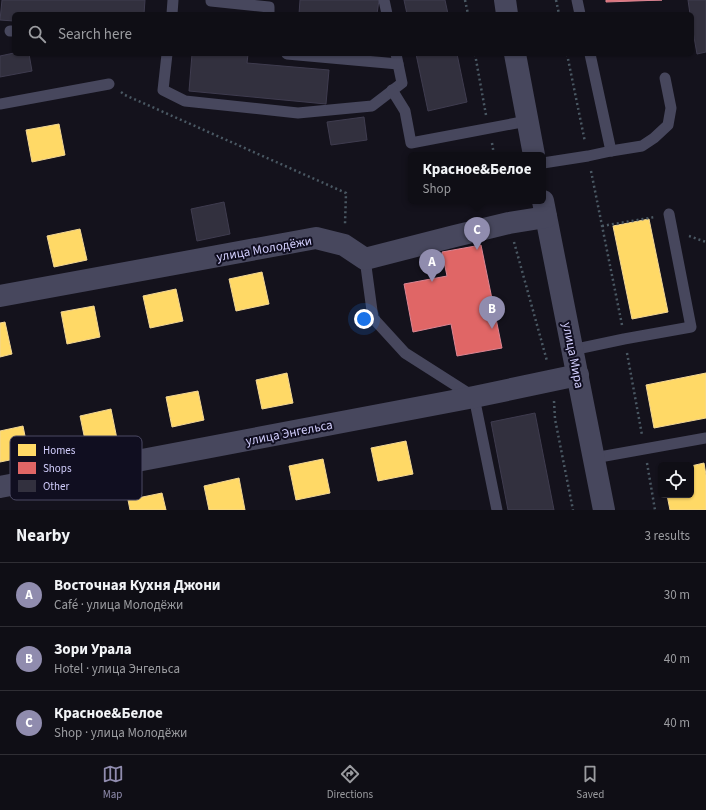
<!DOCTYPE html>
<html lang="en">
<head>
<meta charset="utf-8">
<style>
  :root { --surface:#0f0e15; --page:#18171e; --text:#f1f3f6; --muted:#9b9ca0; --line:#2f2e34; --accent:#908cae }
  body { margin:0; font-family:"Source Sans 3",sans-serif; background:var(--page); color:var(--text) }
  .controls { position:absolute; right:12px; bottom:12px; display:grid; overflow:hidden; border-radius:6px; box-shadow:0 1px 3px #0004 }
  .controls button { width:36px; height:36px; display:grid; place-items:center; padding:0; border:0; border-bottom:1px solid var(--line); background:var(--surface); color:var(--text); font:20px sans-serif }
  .you { position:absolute; left:364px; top:319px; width:14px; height:14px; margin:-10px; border:3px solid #fff; border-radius:50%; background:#1a73e8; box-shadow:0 0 0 6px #1a73e833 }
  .badge { display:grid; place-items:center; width:26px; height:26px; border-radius:50%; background:var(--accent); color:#fff; font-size:13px; font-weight:700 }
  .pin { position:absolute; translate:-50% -33px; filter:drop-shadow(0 1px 2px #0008) }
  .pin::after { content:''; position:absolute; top:21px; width:14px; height:12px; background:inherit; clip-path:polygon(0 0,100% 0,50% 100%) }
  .popup { position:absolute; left:408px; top:152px; width:138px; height:52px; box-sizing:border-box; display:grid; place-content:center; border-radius:6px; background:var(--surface); filter:drop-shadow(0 1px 3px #0005); font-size:13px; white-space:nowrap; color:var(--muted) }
  .popup b { font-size:15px; color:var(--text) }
  .popup::after { content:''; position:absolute; left:50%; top:100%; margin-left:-8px; border:8px solid transparent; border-top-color:var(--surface) }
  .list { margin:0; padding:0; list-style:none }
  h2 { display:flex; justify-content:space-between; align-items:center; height:52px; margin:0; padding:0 16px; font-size:17px }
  h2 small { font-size:13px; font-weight:400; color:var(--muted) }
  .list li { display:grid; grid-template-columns:26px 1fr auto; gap:12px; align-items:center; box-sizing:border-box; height:64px; padding:0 16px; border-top:1px solid var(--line) }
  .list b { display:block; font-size:15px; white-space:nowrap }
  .list p { margin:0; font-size:13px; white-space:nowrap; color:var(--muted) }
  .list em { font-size:13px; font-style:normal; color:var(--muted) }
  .icon { flex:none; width:22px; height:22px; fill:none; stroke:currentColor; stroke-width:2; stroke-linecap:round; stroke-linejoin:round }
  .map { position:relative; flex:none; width:706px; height:510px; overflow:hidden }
  .search { position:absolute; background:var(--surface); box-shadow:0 1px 3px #0004; left:12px; right:12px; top:12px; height:44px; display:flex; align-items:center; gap:10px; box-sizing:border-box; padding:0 14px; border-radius:6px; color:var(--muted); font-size:15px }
  .sheet { height:244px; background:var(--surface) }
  nav { display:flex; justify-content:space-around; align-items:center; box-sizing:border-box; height:56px; border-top:1px solid var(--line); background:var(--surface); font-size:11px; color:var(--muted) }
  nav a { display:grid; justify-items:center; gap:2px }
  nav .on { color:var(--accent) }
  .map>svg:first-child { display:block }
  .homes { fill:#ffd966; stroke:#f2d693 }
  .shops { fill:#e06666; stroke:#dc8593 }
  .building { fill:#32303e; stroke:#3f3c4f }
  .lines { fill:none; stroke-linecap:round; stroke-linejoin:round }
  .path { stroke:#4a5863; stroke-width:2.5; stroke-dasharray:2 3; stroke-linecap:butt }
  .lane { stroke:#47475d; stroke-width:11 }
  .street { stroke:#47475d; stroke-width:22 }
  .labels { text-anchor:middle; stroke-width:4; stroke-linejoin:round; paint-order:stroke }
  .street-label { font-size:13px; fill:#d2cefd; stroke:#100e20 }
  .key { fill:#100e20; stroke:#4a4862; stroke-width:1 }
  .key-label { font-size:11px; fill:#d2cefd }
</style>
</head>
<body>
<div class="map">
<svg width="706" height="510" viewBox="0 0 706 510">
  <rect width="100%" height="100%" fill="#14121c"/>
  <g class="homes">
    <path d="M59 124 65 155 32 162 26 130Z"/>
    <path d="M649 219 668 312 632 319 613 226Z"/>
    <path d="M80 229 87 260 54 267 47 236Z"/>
    <path d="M262 272 269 304 236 311 229 279Z"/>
    <path d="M176 289 183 321 150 328 143 296Z"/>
    <path d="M94 306 100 337 67 344 61 312Z"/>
    <path d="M5 322 12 354 0 357V323Z"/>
    <path d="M287 373 293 403 262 409 256 380Z"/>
    <path d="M706 373V418L654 428 646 385Z"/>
    <path d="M198 391 204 420 172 427 166 397Z"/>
    <path d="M111 409 117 439 86 445 80 416Z"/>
    <path d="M23 426 29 456 0 462V431Z"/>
    <path d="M406 441 413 474 378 481 371 448Z"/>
    <path d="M323 459 330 493 296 500 289 466Z"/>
    <path d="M704 463 706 475V510H670L667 495H691V466Z"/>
    <path d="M239 478 245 510H209L204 486Z"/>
    <path d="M162 493 166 510H130L128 500Z"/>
  </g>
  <g class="shops">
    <path d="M606 0H662L606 2Z"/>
    <path d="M481 245 502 348 457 356 451 324 413 332 404 284 447 276 442 252Z"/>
  </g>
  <g class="building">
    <path d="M2 0H145L144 14H14V21L0 20Z"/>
    <path d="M300 0H379L377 14H299Z"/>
    <path d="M404 0H445L448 14H407Z"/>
    <path d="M688 0H706V52L697 54 692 26V14H690Z"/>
    <path d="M14 53V54H29L32 71 0 77V56Z"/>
    <path d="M192 54H248L247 63 329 70 326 104 189 91Z"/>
    <path d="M416 54H457L467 102 428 111Z"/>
    <path d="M364 117 367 140 331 145 327 122Z"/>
    <path d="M224 202 230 234 197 241 191 209Z"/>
    <path d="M535 413 554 510H508L491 422Z"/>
  </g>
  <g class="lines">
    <g class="path">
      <path d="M465 0 468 14"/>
      <path d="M556 0 559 14"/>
      <path d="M475 54 486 115"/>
      <path d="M567 54 585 142"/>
      <path d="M121 92 125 95 346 193 345 224"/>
      <path d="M492 143 494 155"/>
      <path d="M591 171 622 325"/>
      <path d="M602 226 655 217"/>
      <path d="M689 236 706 242"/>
      <path d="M514 242 547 361"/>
      <path d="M627 353 642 435"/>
      <path d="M554 401 555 419 573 510"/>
      <path d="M647 463 655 510"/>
    </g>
    <g class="lane">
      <path d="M211 0V1L269 7V14"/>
      <path d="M384 0 387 14"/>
      <path d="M577 0 580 14"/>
      <path d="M172 14 173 0"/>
      <path d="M10 31H14"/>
      <path d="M167 54 163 90 185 101 298 113 372 106 402 83 396 54"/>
      <path d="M287 54 398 64"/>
      <path d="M590 54 611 151"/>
      <path d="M392 90 405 111 411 143 527 121"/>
      <path d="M0 104 109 84"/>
      <path d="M543 163 588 156 611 151 642 146 654 138 668 125 671 108 665 78"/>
      <path d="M365 259 373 318 405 353 474 397 497 510"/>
      <path d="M572 350 624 339 691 327 669 214"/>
      <path d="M594 458 706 438"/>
    </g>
    <g class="street">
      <path d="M505 0 507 14"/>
      <path d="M515 54 534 155"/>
      <path d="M543 201 604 510"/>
      <path d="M0 296 316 238 344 245 365 259 455 236 509 223 546 217"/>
      <path d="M0 487 474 397 578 375"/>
    </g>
  </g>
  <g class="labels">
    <g class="street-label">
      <text transform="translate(264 248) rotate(-10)" y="5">улица Молодёжи</text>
      <text transform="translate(574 355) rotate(79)" y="5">улица Мира</text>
      <text transform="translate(289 432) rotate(-11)" y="5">улица Энгельса</text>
    </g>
  </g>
  <rect x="10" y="436" width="132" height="64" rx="6" class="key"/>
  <rect x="18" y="444" width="18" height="12" fill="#ffd966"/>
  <rect x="18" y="462" width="18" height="12" fill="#e06666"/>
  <rect x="18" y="480" width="18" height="12" fill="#32303e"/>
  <g class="key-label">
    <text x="43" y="454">Homes</text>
    <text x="43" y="472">Shops</text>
    <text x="43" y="490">Other</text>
  </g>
</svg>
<div class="controls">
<button><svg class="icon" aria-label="locate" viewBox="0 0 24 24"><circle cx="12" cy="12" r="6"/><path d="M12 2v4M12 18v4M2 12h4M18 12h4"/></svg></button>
</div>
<div class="you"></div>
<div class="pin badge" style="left:432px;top:282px">A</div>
<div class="pin badge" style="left:492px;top:329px">B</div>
<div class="pin badge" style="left:477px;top:250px">C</div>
<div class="popup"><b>Красное&amp;Белое</b>Shop</div>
<div class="search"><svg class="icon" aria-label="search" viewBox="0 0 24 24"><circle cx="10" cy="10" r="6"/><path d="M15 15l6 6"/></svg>Search here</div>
</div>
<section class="sheet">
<h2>Nearby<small>3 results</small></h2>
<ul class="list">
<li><span class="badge">A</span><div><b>Восточная Кухня Джони</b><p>Café · улица Молодёжи</p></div><em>30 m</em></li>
<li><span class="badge">B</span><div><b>Зори Урала</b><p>Hotel · улица Энгельса</p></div><em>40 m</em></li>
<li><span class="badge">C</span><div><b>Красное&amp;Белое</b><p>Shop · улица Молодёжи</p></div><em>40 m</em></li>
</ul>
</section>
<nav>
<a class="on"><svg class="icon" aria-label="map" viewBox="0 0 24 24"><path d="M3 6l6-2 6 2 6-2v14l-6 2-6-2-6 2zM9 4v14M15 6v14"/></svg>Map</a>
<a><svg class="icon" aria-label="directions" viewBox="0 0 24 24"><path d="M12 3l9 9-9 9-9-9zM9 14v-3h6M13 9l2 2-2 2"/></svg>Directions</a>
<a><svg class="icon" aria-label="saved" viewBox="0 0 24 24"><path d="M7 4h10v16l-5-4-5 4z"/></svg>Saved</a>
</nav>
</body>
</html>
